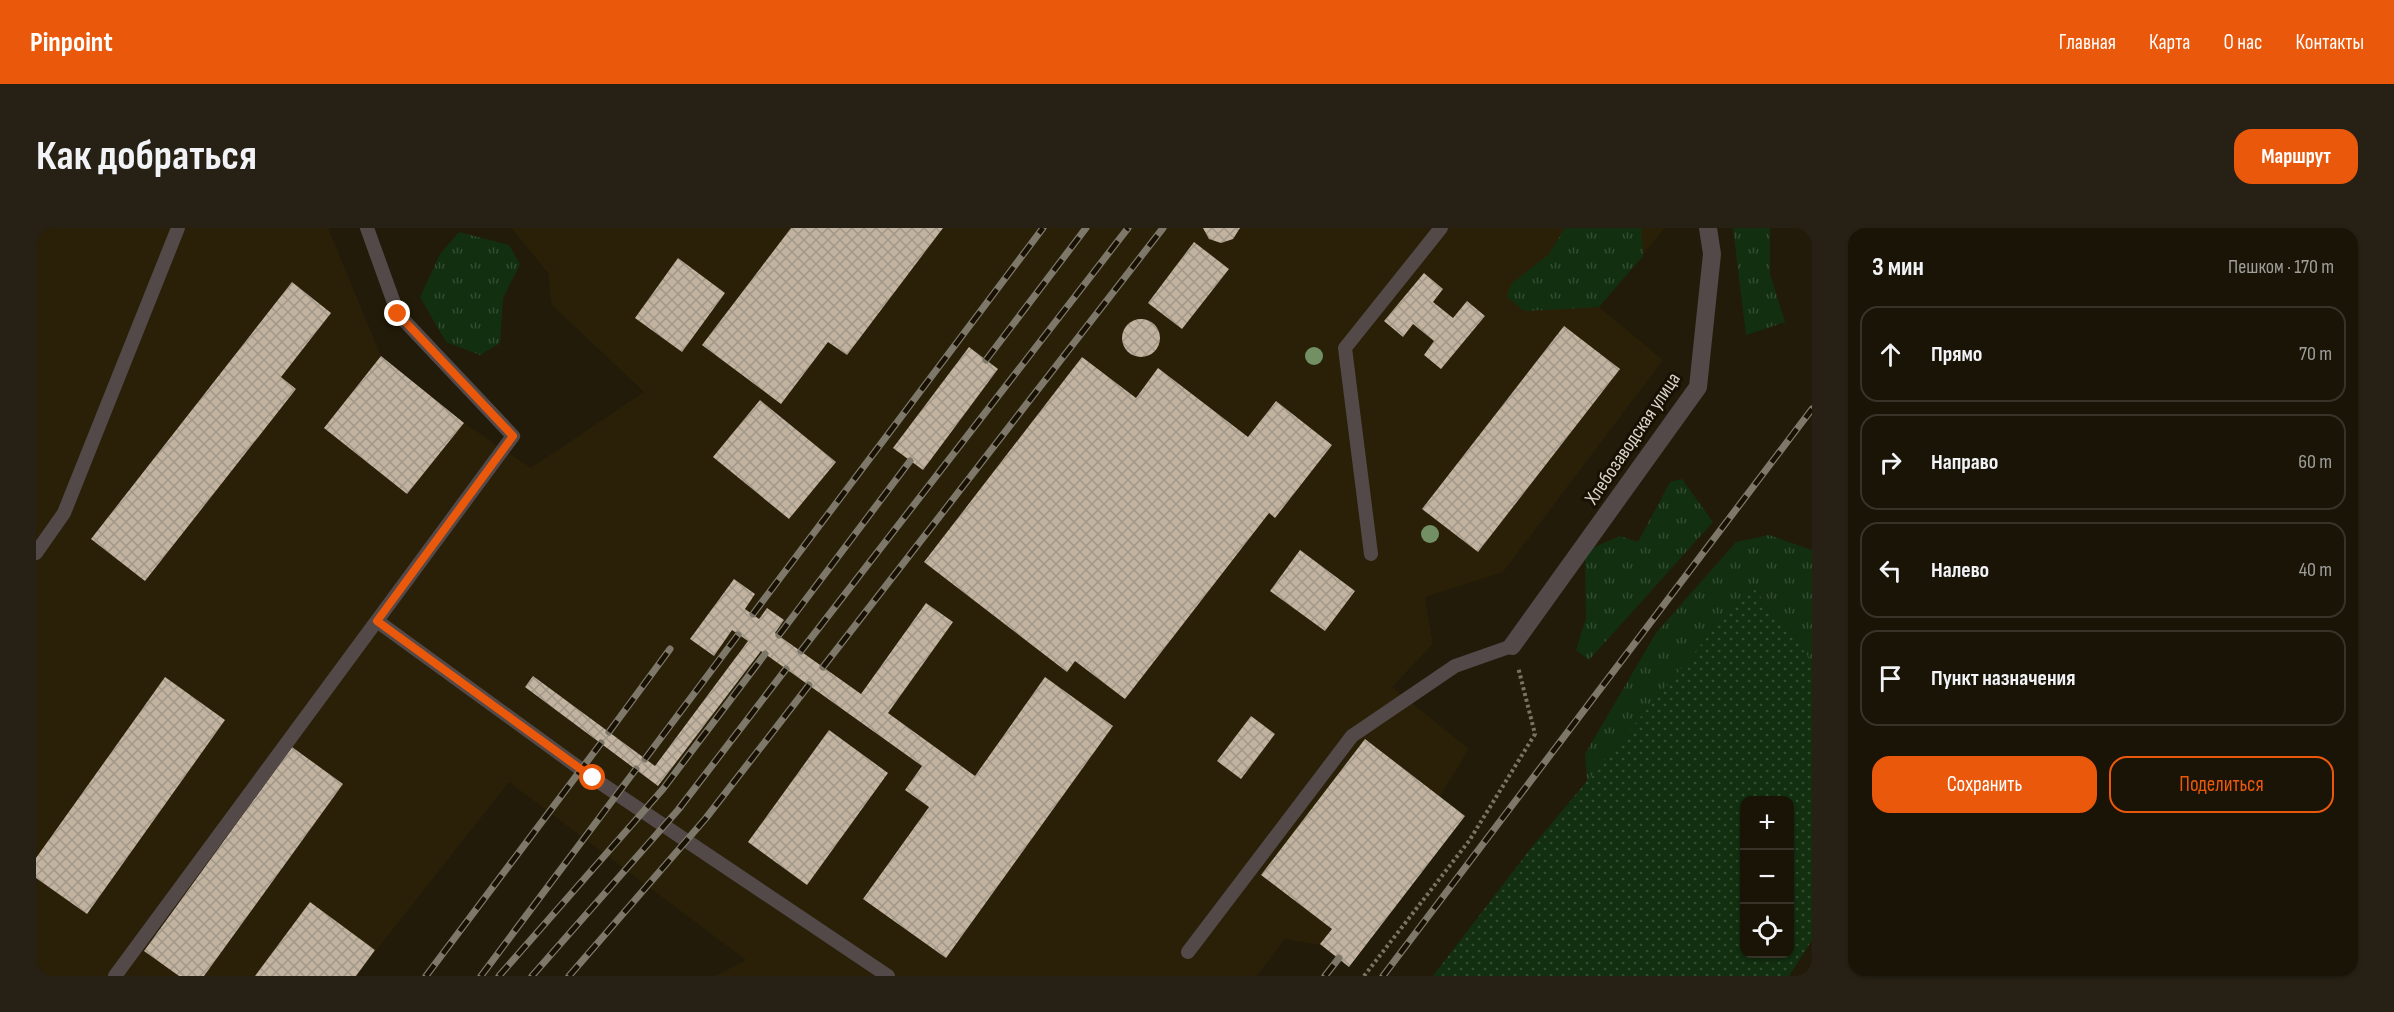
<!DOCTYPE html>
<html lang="ru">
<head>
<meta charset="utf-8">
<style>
  :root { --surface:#1a1407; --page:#272115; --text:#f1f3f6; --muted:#9f9e9b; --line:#383328; --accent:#ea580c }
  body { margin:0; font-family:"Sofia Sans Condensed",sans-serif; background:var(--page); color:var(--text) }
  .controls { position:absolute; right:18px; bottom:18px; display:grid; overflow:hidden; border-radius:12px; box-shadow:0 2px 4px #0004 }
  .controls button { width:54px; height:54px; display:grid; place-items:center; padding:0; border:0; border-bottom:2px solid var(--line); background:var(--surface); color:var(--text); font:30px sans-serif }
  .stop { position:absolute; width:18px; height:18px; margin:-14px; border:4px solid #ea580c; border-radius:50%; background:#fff }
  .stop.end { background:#ea580c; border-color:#fff; box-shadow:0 2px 6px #0008 }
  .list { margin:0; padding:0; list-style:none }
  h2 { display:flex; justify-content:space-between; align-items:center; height:78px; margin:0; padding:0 24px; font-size:26px }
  h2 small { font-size:20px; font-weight:400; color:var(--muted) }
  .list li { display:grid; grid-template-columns:39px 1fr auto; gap:18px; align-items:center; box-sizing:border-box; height:96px; margin:0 12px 12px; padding:0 12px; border:2px solid var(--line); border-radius:18px }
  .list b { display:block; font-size:22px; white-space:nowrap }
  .list em { font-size:20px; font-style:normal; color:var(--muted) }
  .actions { display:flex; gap:12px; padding:18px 24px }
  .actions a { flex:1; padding:14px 0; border:2px solid var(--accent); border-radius:18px; text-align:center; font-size:21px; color:var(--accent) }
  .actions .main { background:var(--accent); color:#fff }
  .icon { flex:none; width:33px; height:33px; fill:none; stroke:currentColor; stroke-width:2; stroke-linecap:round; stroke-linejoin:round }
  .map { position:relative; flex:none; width:1776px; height:748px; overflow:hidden; border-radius:18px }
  header { display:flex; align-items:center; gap:36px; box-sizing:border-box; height:84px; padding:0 30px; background:var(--accent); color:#fff }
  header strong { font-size:28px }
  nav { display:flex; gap:33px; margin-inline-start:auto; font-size:21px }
  .intro { display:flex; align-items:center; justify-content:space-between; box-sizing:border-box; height:144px; padding:0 36px }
  h1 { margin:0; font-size:42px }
  .button { padding:15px 27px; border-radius:18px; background:var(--accent); color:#fff; font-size:21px; font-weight:700 }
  main { display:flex; gap:36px; padding:0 36px }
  aside { flex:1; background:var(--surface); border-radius:18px; box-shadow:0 2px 4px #0004 }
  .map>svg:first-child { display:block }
  .built { fill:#2a2008 }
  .grass { fill:url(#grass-tufts) }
  .garden { fill:url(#garden-dots); fill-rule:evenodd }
  .building { fill:url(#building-cross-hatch) }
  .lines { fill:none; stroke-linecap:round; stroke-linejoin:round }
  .path { stroke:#787364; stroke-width:4; stroke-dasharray:3 3; stroke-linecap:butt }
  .lane { stroke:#534949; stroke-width:14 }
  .street { stroke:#534949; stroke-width:18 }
  .rail-casing { stroke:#7d7869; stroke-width:7 }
  .rail { stroke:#181103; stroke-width:4.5; stroke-dasharray:14; stroke-linecap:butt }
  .tree { fill:#729064 }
  .route { stroke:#ea580c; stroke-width:8 }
  .labels { text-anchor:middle; stroke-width:6; stroke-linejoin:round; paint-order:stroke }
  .street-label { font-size:20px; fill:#d7d3c8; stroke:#181103 }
</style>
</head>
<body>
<header>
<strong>Pinpoint</strong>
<nav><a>Главная</a><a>Карта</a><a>О нас</a><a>Контакты</a></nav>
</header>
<div class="intro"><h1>Как добраться</h1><a class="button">Маршрут</a></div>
<main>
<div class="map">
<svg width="1776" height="748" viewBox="0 0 1776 748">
  <defs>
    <pattern id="grass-tufts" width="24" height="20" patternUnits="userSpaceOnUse" patternTransform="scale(1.5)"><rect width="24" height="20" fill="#122f10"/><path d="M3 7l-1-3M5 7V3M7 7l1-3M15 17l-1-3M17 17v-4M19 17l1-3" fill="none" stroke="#344c31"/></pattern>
    <pattern id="garden-dots" width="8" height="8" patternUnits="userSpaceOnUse" patternTransform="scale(1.5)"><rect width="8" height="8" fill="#122f10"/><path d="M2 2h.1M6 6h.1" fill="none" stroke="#344c31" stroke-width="1.8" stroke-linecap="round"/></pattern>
    <pattern id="building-cross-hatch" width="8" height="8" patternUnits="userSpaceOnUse" patternTransform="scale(1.5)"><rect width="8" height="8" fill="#c1b3a0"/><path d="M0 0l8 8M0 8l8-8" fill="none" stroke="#a19687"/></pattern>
  </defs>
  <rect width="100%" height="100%" fill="#221b09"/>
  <path class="built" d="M0 0H292L345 128 428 195 495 240 608 164 516 77 512 45 475 0H1629L1563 79 1627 132 1467 344 1389 369 1397 416 1356 459 1433 521 1404 568 1429 588 1313 739 1284 717 1249 711 1221 748H679L710 732 473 554 320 748H0Z"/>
  <g class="grass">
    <path d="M1529 0H1605L1607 28 1563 79 1488 83 1471 69 1475 56 1513 26Z"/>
    <path d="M1697 0H1734V46L1749 94 1710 107Z"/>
    <path d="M423 4 473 17 484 36 467 70 464 115 444 127 410 114 384 69 404 26Z"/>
    <path d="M1646 251 1677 294 1553 432 1540 422 1550 390 1549 323 1584 308 1602 314 1634 254Z"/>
    <path d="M1733 307 1776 322V443L1708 572 1557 632 1549 526 1620 405 1700 314Z"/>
  </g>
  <path class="garden" d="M1715 357 1776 433V712L1753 748H1397L1495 620ZM1708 572H1754V726H1708Z"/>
  <g class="building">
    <path d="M755 0H907L811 127 792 114 745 176 666 117Z"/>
    <path d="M1167 0H1204L1197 11 1185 15 1173 11Z"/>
    <path d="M1158 14 1193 41 1146 101 1112 75Z"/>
    <path d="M642 30 689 65 646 124 599 90Z"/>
    <path d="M1388 45 1407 61 1397 74 1417 90 1431 73 1449 88 1405 141 1388 127 1398 113 1377 96 1367 109 1348 93Z"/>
    <path d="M256 54 295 85 245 149 260 161 109 353 55 311Z"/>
    <circle cx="1105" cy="110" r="19"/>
    <path d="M1528 98 1584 141 1442 324 1386 281Z"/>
    <path d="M933 119 962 141 887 242 857 220Z"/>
    <path d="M345 128 428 195 371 266 288 200Z"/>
    <path d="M1046 129 1100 170 1122 140 1212 209 1240 173 1296 217 1239 290 1233 285 1089 471 1039 433 1031 444 888 334Z"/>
    <path d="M724 172 800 234 753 291 677 229Z"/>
    <path d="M1264 322 1319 363 1289 403 1234 363Z"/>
    <path d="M698 351 719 366 709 381 723 391 731 380 748 392 739 405 825 466 890 375 917 394 852 485 939 548 1009 449 1077 498 910 730 827 671 893 579 869 562 886 538 725 423 622 558 489 459 497 448 619 538 712 413 696 402 678 428 654 411Z"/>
    <path d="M129 449 189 492 51 686 0 650V630Z"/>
    <path d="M1215 488 1239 506 1205 551 1181 533Z"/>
    <path d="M793 502 852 545 771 657 712 614Z"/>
    <path d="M1329 511 1429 588 1313 739 1284 716 1296 701 1225 647Z"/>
    <path d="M256 519 307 556 168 748H143L108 723Z"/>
    <path d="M274 674 339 722 320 748H219Z"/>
  </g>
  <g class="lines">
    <path class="path" d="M1328 748 1433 613 1499 506 1482 439"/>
    <g class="lane">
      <path d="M0 325 28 285 142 0"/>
      <path d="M1335 326 1309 120 1405 0"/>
      <path d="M341 393 557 550 852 748"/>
      <path d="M1152 724 1316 508 1419 438 1476 418"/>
      <path d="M79 748 477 208 362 86 331 0"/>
    </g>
    <path class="street" d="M1476 418 1662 159 1676 26 1672 0"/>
    <g class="rail-casing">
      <g id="rail">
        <path d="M950 132 1050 0"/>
        <path d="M717 386 1007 0"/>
        <path d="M743 407 874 233"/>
        <path d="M765 423 1092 0"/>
        <path d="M787 439 1127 0"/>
        <path d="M573 504 634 421"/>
        <path d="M609 531 702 407"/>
        <path d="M390 748 565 515"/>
        <path d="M445 748 600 541"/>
        <path d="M463 748 627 561 729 426"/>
        <path d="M496 748 642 582 750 441"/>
        <path d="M533 748 670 590 773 457"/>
        <path d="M1289 748 1303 730"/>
        <path d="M1347 748 1776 181"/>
      </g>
    </g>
    <use href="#rail" class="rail"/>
  </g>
  <g class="tree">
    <circle cx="1278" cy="128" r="9"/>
    <circle cx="1394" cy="306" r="9"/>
  </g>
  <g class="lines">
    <path class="route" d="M362 86 477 208 341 393 557 550"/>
  </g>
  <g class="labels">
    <g class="street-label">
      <text transform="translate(1596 210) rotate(-56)" y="7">Хлебозаводская улица</text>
    </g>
  </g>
</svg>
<div class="controls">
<button>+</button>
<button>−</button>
<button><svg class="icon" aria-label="locate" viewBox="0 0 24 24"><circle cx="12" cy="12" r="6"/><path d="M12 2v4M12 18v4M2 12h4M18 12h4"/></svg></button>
</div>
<div class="stop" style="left:557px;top:550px"></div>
<div class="stop end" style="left:362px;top:86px"></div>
</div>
<aside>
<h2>3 мин<small>Пешком · 170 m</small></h2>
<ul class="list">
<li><svg class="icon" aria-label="ahead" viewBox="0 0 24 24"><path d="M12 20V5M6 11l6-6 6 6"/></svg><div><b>Прямо</b></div><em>70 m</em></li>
<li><svg class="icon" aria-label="right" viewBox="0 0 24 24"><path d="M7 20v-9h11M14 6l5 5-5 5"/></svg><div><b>Направо</b></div><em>60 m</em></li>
<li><svg class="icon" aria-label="left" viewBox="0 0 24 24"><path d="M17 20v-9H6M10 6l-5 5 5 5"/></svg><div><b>Налево</b></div><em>40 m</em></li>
<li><svg class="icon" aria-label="arrive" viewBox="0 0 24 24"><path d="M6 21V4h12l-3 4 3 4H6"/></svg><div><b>Пункт назначения</b></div></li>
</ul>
<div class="actions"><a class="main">Сохранить</a><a>Поделиться</a></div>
</aside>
</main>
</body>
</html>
